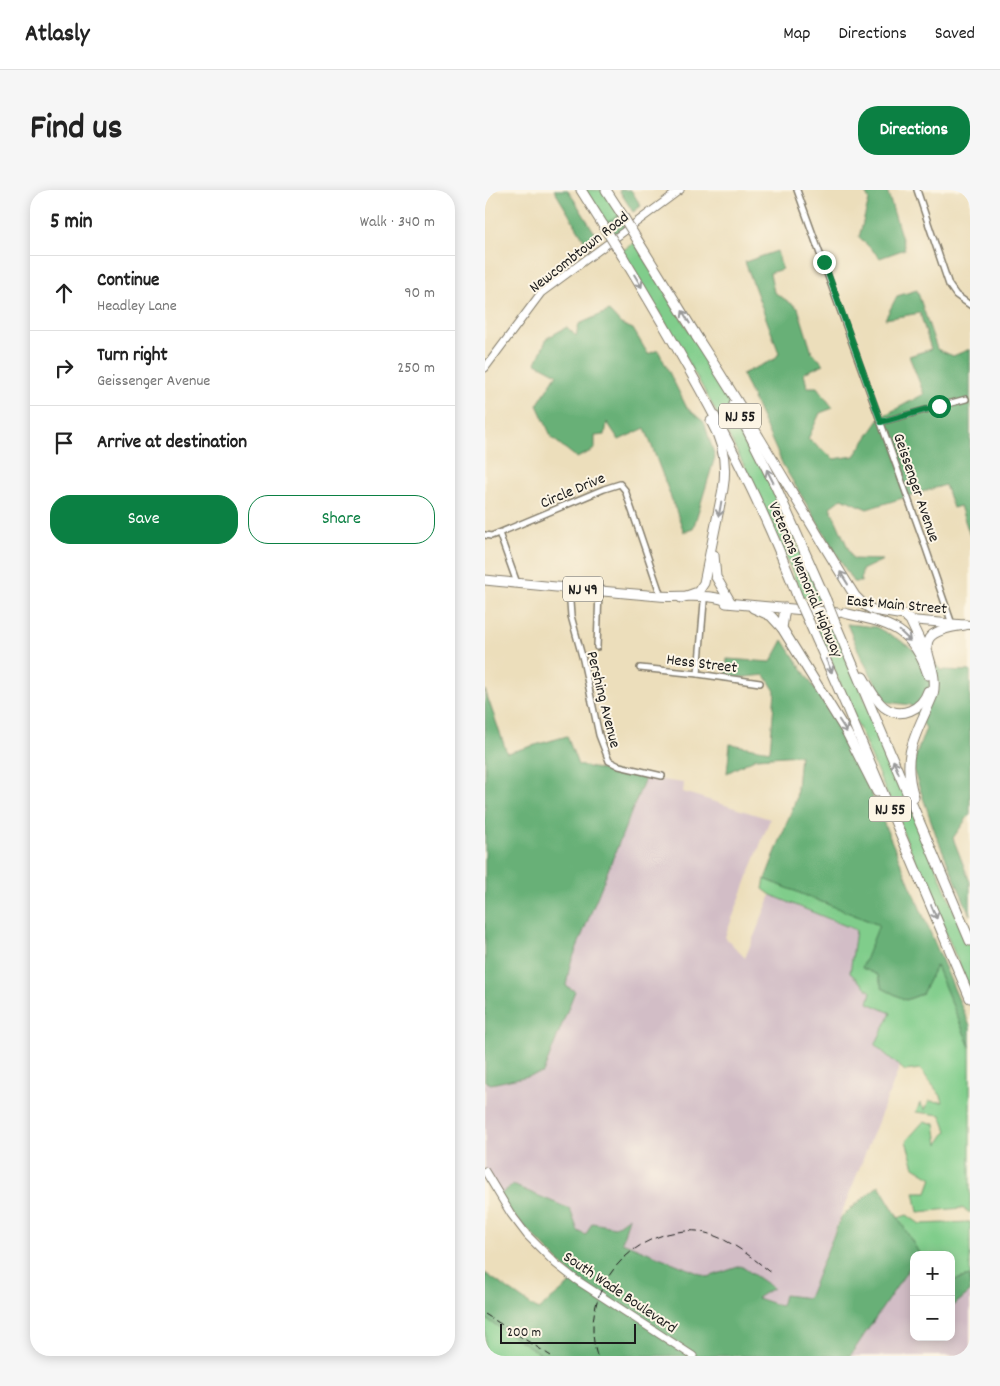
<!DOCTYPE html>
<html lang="en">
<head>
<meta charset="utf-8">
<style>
  :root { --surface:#fff; --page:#f6f6f6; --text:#222; --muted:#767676; --line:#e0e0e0; --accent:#0b8043 }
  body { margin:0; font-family:Dekko,sans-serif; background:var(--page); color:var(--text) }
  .controls { position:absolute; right:15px; bottom:15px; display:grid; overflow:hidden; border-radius:10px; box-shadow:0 2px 12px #0003 }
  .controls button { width:45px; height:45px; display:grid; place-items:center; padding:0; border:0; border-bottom:1px solid var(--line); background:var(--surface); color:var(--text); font:25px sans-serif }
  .scale { position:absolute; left:15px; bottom:12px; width:136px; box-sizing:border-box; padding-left:5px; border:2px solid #1c1c1c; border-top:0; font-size:14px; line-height:18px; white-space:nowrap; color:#1c1c1c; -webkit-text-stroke:4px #fcf5e5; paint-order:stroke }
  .stop { position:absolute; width:15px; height:15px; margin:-11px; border:4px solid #0b8043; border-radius:50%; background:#fff }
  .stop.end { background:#0b8043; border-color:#fff; box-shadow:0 1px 5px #0008 }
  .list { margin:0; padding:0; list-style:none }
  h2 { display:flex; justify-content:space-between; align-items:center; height:65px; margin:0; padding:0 20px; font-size:21px }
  h2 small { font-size:16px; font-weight:400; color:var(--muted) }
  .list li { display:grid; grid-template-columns:32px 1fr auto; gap:15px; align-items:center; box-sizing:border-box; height:75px; padding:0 20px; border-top:1px solid var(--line) }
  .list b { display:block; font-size:19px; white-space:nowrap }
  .list p { margin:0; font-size:16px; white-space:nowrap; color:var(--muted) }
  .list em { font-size:16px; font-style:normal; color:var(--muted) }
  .actions { display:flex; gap:10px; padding:15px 20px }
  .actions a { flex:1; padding:11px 0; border:1px solid var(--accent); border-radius:20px; text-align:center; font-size:18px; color:var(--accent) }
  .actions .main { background:var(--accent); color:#fff }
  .icon { flex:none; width:28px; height:28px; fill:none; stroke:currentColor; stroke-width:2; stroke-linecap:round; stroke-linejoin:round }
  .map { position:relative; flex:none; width:485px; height:1166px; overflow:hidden; border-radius:20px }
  header { display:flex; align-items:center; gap:30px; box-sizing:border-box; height:70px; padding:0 25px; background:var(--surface); border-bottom:1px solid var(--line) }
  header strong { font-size:24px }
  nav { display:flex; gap:28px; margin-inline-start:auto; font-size:18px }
  .intro { display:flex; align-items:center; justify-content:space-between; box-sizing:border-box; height:120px; padding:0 30px }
  h1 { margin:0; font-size:35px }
  .button { padding:12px 22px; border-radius:20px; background:var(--accent); color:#fff; font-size:18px; font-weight:700 }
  main { display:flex; gap:30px; padding:0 30px }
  aside { flex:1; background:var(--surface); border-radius:20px; box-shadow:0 2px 12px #0003 }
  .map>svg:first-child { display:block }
  .industrial { fill:#d2bdc6 }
  .green { fill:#80cd8b; stroke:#4e7454 }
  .forest { fill:#68b077; stroke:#42664a }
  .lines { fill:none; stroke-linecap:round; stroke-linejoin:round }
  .street-casing { stroke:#847d6c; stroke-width:8 }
  .secondary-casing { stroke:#847d6c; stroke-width:9 }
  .primary-casing { stroke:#847d6c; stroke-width:10 }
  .highway-casing { stroke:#847d6c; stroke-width:11 }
  .street { stroke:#fff; stroke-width:5 }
  .secondary { stroke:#fff; stroke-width:7 }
  .primary { stroke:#fff; stroke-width:8 }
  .highway { stroke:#fff; stroke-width:9 }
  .rail { stroke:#1c1c1c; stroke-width:1; stroke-dasharray:8 4; stroke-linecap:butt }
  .highway-bridge-casing { stroke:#847d6c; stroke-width:11; stroke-linecap:butt }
  .highway-bridge { stroke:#fff; stroke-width:9 }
  .oneway { stroke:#999 }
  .route { stroke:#0b8043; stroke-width:6 }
  .labels { text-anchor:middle; stroke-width:4; stroke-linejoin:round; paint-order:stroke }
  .shield { fill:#fcf5e5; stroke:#5f5d58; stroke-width:1 }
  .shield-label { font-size:15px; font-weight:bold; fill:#1c1c1c }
  .street-label { font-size:16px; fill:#1c1c1c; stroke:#fcf5e5 }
</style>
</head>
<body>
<header>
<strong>Atlasly</strong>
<nav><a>Map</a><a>Directions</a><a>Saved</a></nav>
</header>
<div class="intro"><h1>Find us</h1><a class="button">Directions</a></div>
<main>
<aside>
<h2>5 min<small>Walk · 340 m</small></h2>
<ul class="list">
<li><svg class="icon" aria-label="ahead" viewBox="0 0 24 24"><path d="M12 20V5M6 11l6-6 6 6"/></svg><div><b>Continue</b><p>Headley Lane</p></div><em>90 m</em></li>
<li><svg class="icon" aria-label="right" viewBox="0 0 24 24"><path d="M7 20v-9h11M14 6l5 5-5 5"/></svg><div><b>Turn right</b><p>Geissenger Avenue</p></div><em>250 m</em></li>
<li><svg class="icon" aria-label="arrive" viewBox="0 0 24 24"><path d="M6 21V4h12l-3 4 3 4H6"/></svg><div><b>Arrive at destination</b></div></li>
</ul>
<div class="actions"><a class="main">Save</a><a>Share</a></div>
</aside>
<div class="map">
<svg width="485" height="1166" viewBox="0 0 485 1166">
  <rect width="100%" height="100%" fill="#fcf5e5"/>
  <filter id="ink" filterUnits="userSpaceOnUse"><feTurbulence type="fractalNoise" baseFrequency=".02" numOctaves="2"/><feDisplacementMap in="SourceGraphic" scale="10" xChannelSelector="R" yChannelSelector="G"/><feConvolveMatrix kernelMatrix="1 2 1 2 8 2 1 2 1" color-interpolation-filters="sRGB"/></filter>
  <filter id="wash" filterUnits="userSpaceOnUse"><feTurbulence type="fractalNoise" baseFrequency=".0096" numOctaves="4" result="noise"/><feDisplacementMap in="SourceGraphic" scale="20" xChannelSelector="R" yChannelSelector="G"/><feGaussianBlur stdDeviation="1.12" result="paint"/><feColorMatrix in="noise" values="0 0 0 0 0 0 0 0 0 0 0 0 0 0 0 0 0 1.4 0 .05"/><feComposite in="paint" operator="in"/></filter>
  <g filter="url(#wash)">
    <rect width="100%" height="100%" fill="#ecdebb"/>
    <g class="industrial">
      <path d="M160 588 199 593 198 602 285 629 240 747 260 768 286 705 371 740 365 783 386 802 406 823 391 855 415 876 323 1108 300 1105 296 1116 272 1108 288 1098 256 1077 223 1087 137 1052 144 1028 130 1037 107 1033 102 1045 14 1005 0 980V891L6 894 90 802 81 796 85 775Z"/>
      <path d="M429 1071V1147H466V1113L468 1115 485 1102V1166H365Z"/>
    </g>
    <g class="green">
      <path d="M99 0H119L134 25 120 34Z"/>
      <path d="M150 52C178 98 207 144 233 192 272 263 305 338 338 412L317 407C271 284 205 172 137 61Z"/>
      <path d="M330 434 349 436 485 758V800Z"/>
      <path d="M280 689 394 735 393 785 397 798 421 810 437 804 451 775 485 857V1023L477 1018 433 1022 429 1002H442L447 988 429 977 421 951 439 931 450 934 453 954 462 941 456 925 431 922 435 913 440 920 444 911 458 912 456 906 435 879 420 881 390 855 406 823 383 813 386 802 365 783 371 740 286 705 278 699Z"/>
      <path d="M422 1025 435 1034 485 1032V1086L466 1091V1065H435L413 1028Z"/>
      <path d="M0 1128 59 1166H0Z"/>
    </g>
    <g class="forest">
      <path d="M69 0H83L113 48 103 56Z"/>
      <path d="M134 0H146L156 16 148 22Z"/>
      <path d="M379 0H402L420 59 395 68 374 47 384 10Z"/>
      <path d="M134 25 140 38 127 46 120 34Z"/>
      <path d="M292 61 297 79 285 83 289 102 313 118 327 163 339 174 319 183 322 197H332L348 218 335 223 323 249 349 269 369 266 396 227 439 204 424 166 446 159 435 123 400 129 412 106 432 100 452 159 468 166 485 159V346L475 316 468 318 460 295 382 319 357 308 345 317 368 369 398 370 377 380 376 392H368L298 275 257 184 290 169 294 163 260 72Z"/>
      <path d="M124 121 136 134 148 139 163 164 173 160 202 218 219 232 230 267 208 339 199 342 160 238 134 250 122 232 120 245 110 246V259L92 268 67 248 52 215 72 184 51 173 62 148 82 137 91 146 94 134Z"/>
      <path d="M362 434 391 437 418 452 457 480 485 481V624L468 648 485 692V725L451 645 427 576 441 538 426 515 401 512 376 467Z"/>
      <path d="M298 450 364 551 485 836V857L451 776 437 804 421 810 397 798 393 785 377 778 394 735 280 689 311 609 315 565 271 568 242 583 245 554 285 561 290 501 280 485 241 489 242 469 286 472Z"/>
      <path d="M0 500 22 563 82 546 93 575 160 588 85 775 81 796 90 801 58 883 6 894 0 891Z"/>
      <path d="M28 995 85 1019 93 1041 101 1045 107 1033 130 1037 144 1027 137 1052 223 1087 256 1076 288 1098 272 1108 296 1116 299 1105 323 1108 356 1027 394 995 434 1063 429 1065V1071L365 1166H59L0 1128V1083L53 1120 91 1089 24 1021 14 1005Z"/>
      <path d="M485 1086V1102L468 1116 466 1113V1091Z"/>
    </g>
  </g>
  <g filter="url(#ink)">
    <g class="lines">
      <g class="street-casing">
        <g id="street">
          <path d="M312 0 438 350 467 434"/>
          <path d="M432 0 464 95 471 105 485 115"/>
          <path d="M396 232 481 209"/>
          <path d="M14 343 32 393"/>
          <path d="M0 345 6 346 14 343 119 299 135 294 140 300 176 406"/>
          <path d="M84 398 86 426 98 470 114 545 124 571 134 576 177 586"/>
          <path d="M112 457 114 401"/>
          <path d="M155 478 213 484 275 493"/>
          <path d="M213 484 219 412"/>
        </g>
      </g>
      <g class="secondary-casing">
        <g id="secondary">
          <path d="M0 178 56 103 195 0"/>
          <path d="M0 981 26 1024 42 1045 71 1074 90 1089 208 1166"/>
        </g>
      </g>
      <g class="primary-casing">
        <path id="primary" d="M425 430 485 435"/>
      </g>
      <g class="highway-casing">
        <g id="highway">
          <path d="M96 0 118 35"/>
          <path d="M121 0 136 23"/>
          <path d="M153 51 214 150"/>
          <path d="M138 67C204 176 268 288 313 408"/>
          <path d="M211 146C267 231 316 320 370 406L378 414 388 420 419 425 425 430 444 470"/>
          <path d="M249 214 291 297 341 410"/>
          <path d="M229 365 231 387 246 413"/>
          <path d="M0 390C58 396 116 401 174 406 195 408 228 402 246 413"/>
          <path d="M196 408 213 402 219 393 238 299C242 276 238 252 226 231"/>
          <path d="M241 413 353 423"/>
          <path d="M268 418 286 426 297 438"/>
          <path d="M300 418 297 438 362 543 392 602"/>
          <path d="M359 423C403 433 428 437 443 485"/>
          <path d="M324 432 362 518 485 808"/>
          <path d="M351 435 485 751"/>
          <path d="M378 487C384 497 390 510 399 517 416 530 437 519 443 501"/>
          <path d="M429 607C415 563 432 544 448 505 457 467 413 444 480 435"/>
        </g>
      </g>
      <use href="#street" class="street"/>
      <use href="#secondary" class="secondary"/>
      <use href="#primary" class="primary"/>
      <use href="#highway" class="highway"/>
      <g class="rail">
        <path d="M0 1124 66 1166"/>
        <path d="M112 1166C96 1113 129 1058 182 1044 191 1042 202 1040 212 1041 242 1046 265 1066 288 1084"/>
      </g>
      <g class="highway-bridge-casing">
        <g id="highway-bridge">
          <path d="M136 23 153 51"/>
          <path d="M118 35 138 67"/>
          <path d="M313 408 324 432"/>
          <path d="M341 410 351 435"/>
        </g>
      </g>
      <use href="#highway-bridge" class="highway-bridge"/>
    </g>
    <defs><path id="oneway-shaft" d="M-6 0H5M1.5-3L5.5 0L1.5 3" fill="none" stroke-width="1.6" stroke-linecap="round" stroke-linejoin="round" transform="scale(1.25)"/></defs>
    <g class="oneway">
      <use href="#oneway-shaft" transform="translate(153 91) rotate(59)"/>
      <use href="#oneway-shaft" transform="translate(201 127) rotate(-120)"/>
      <use href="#oneway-shaft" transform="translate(285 286) rotate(-117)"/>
      <use href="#oneway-shaft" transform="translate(235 319) rotate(100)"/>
      <use href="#oneway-shaft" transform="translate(359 388) rotate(-122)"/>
      <use href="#oneway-shaft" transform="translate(420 446) rotate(44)"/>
      <use href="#oneway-shaft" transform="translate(344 476) rotate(66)"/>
      <use href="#oneway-shaft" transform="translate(358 536) rotate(57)"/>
      <use href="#oneway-shaft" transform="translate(411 577) rotate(-113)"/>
      <use href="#oneway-shaft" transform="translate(449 722) rotate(67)"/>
    </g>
  </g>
  <g class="lines" filter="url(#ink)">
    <path class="route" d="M339 72 396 232 454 216"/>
  </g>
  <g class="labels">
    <g class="shield">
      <rect x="234" y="213.5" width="42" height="25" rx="4"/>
      <rect x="78" y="386.5" width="40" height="25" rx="4"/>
      <rect x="384" y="606.5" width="42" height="25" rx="4"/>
    </g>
    <g class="shield-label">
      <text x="255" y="231">NJ 55</text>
      <text x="98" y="404">NJ 49</text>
      <text x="405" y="624">NJ 55</text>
    </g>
    <g class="street-label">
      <text transform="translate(93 61) rotate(-38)" y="6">Newcombtown Road</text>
      <text transform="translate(433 297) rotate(71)" y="6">Geissenger Avenue</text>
      <text transform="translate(87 299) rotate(-23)" y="6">Circle Drive</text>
      <text transform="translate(322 389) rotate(67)" y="6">Veterans Memorial Highway</text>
      <text transform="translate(412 413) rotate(5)" y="6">East Main Street</text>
      <text transform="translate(217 472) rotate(7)" y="6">Hess Street</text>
      <text transform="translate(120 509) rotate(76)" y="6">Pershing Avenue</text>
      <text transform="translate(136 1101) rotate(34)" y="6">South Wade Boulevard</text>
    </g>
  </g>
</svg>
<div class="controls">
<button>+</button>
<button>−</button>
</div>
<div class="scale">200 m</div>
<div class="stop" style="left:454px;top:216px"></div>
<div class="stop end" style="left:339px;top:72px"></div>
</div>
</main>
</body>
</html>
